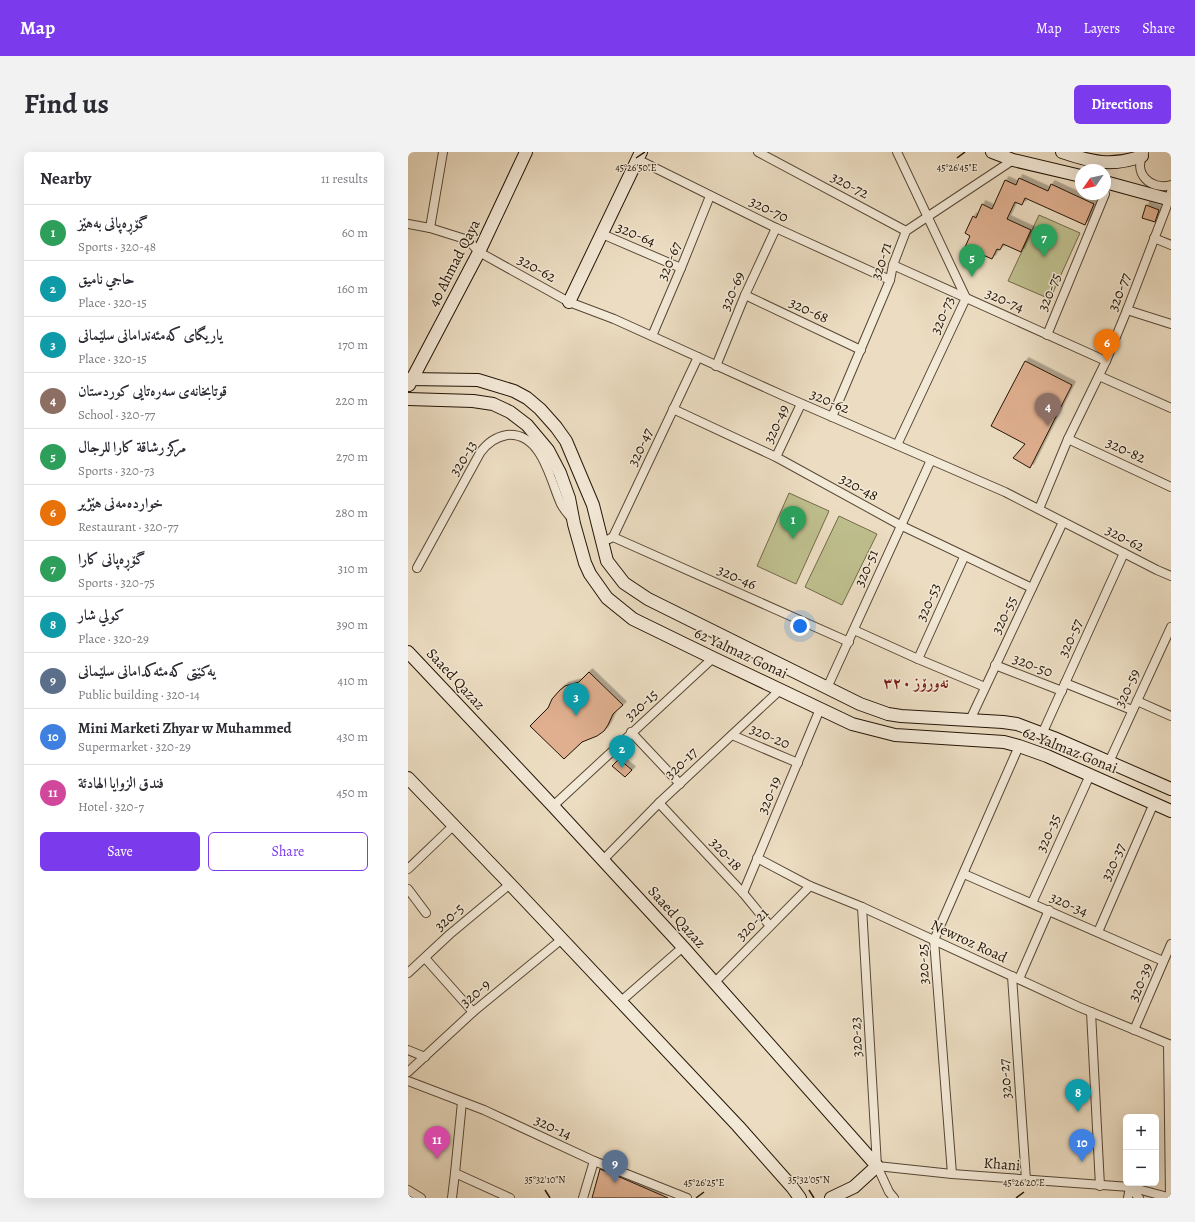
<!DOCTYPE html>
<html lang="en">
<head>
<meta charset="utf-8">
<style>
  :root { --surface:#fff; --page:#f2f2f3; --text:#2b2b33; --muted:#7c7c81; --line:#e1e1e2; --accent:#7c3aed }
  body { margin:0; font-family:Alegreya,Amiri,serif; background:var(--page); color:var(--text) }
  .controls { position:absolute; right:12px; bottom:12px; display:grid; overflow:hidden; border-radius:6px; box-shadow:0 4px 16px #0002 }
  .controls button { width:36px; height:36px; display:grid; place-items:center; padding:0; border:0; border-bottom:1px solid var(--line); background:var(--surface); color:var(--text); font:20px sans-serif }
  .compass { position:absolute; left:667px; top:12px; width:36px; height:36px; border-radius:50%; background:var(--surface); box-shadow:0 4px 16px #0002; rotate:236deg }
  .you { position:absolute; left:392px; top:474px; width:14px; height:14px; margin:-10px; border:3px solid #fff; border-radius:50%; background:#1a73e8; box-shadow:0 0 0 6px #1a73e833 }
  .badge { display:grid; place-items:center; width:26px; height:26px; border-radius:50%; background:var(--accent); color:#fff; font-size:13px; font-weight:700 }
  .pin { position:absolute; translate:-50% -33px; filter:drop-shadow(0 1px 2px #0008) }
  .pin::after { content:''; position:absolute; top:21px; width:14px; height:12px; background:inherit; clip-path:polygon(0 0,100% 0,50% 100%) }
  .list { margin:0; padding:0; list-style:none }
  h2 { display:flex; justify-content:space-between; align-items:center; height:52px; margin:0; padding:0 16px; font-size:17px }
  h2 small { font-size:13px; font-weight:400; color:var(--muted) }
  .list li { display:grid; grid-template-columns:26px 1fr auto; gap:12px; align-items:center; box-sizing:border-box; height:56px; padding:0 16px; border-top:1px solid var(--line) }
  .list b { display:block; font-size:15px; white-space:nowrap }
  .list p { margin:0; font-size:13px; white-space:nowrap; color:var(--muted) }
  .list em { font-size:13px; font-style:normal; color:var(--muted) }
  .actions { display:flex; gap:8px; padding:12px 16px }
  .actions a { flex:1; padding:9px 0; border:1px solid var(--accent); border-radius:6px; text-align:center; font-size:14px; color:var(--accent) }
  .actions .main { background:var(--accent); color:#fff }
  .map { position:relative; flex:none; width:763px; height:1046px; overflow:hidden; border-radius:6px }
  header { display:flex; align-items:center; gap:24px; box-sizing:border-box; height:56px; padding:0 20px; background:var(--accent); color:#fff }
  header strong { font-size:19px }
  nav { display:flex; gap:22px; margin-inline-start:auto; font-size:14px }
  .intro { display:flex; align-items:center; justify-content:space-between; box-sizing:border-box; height:96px; padding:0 24px }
  h1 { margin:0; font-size:28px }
  .button { padding:10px 18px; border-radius:6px; background:var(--accent); color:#fff; font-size:14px; font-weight:700 }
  main { display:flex; gap:24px; padding:0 24px }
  aside { flex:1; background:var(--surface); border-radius:6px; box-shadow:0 4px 16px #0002 }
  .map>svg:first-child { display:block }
  .green { fill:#bfbf8e; stroke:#726a4a }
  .building { fill:#dfaf8f; stroke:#241506; filter:url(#shadow) }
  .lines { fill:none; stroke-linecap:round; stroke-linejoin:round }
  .street-casing { stroke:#564735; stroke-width:10 }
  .secondary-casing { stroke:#241506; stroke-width:14 }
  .street { stroke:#f3e9d7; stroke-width:8 }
  .secondary { stroke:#f3e9d7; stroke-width:12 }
  .ticks { fill:none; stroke:#241506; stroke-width:1.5 }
  .labels { text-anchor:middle; stroke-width:3; stroke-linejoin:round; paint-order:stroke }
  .street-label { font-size:15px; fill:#241506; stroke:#f3e9d7 }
  .neighbourhood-label { font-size:16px; font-weight:bold; fill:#7a1f14; stroke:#f3e9d7 }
  .ticks-label { font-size:10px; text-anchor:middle; fill:#241506; stroke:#f3e9d7; stroke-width:3; stroke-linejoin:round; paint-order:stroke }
</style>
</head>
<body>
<header>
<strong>Map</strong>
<nav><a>Map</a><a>Layers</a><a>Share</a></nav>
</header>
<div class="intro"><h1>Find us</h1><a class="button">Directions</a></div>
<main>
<aside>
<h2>Nearby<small>11 results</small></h2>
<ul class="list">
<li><span class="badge" style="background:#2e9e5b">1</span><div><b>گۆڕەپانی بەهێز</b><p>Sports · 320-48</p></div><em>60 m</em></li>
<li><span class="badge" style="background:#0f9aa8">2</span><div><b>حاجي ناميق</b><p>Place · 320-15</p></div><em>160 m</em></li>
<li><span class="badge" style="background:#0f9aa8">3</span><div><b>یاریگای کەمئەندامانی سلێمانی</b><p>Place · 320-15</p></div><em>170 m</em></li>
<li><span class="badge" style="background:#8d6e63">4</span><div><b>قوتابخانەی سەرەتایی کوردستان</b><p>School · 320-77</p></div><em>220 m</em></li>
<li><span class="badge" style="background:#2e9e5b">5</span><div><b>مركز رشاقة كارا للرجال</b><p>Sports · 320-73</p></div><em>270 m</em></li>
<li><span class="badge" style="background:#e8710a">6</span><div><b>خواردەمەنی هێژیر</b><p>Restaurant · 320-77</p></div><em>280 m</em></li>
<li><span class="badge" style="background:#2e9e5b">7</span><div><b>گۆڕەپانی کارا</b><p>Sports · 320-75</p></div><em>310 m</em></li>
<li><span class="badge" style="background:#0f9aa8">8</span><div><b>كولي شار</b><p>Place · 320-29</p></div><em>390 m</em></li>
<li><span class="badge" style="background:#5c6f8a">9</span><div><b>یەکێتی کەمئەکدامانی سلێمانی</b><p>Public building · 320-14</p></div><em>410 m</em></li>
<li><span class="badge" style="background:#3f7fe0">10</span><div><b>Mini Marketi Zhyar w Muhammed</b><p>Supermarket · 320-29</p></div><em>430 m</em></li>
<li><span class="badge" style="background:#d1479c">11</span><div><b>فندق الزوايا الهادئة</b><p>Hotel · 320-7</p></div><em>450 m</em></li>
</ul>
<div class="actions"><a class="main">Save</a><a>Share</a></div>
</aside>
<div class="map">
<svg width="763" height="1046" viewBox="0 0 763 1046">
  <defs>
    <filter id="shadow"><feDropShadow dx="3.5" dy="-3.5" stdDeviation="0" flood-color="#0004"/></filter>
  </defs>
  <rect width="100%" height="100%" fill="#ecddc2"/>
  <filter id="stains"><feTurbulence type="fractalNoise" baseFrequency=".005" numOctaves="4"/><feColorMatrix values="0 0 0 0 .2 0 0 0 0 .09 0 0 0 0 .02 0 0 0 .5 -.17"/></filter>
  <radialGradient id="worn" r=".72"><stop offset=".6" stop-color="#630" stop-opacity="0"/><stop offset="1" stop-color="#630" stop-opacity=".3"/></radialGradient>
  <g class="green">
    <path d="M631 63 672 81 642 147 600 129Z"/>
    <path d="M381 341 421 359 388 432 349 414Z"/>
    <path d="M431 364 469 382 434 453 397 435Z"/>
  </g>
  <g class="building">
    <path d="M611 26 640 39 643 32 686 52 677 73 617 46 614 53 607 50 599 67 623 78 613 100 595 92 592 98 589 97 584 107 557 95 562 84 557 81 565 64 568 66 574 52 584 57 597 28 608 33Z"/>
    <path d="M738 53 751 58 747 70 734 66Z"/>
    <path d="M617 209 664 233 622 316 605 306 617 292 583 274Z"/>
    <path d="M181 520 215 553 205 562 200 573 196 579 189 584 174 590 156 607 122 574 140 556 144 547 152 538 157 534 171 530Z"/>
    <path d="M211 607 224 618 217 625 204 614Z"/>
    <path d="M192 1017 214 1026 260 1046H184Z"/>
  </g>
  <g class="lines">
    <g class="street-casing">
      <g id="street">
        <path d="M350 0 498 79"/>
        <path d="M736 1C724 20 742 39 763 33"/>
        <path d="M229 7 368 76 482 128"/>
        <path d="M0 72 22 76 57 87 61 89 71 100 161 150 206 167 376 244 597 340 749 418 763 424"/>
        <path d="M22 76 35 0"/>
        <path d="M194 82 273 116"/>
        <path d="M746 86 763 93"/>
        <path d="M485 113 698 209"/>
        <path d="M337 143 453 198"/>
        <path d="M719 158 763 172"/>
        <path d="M639 183 697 42"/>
        <path d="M244 184 273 116 302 44"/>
        <path d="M308 214 337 143 368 76"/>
        <path d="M691 224 763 256"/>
        <path d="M265 257 368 305 492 373 624 436"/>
        <path d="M424 265 482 128 485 113 498 79 605 8"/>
        <path d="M660 287 763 335"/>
        <path d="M489 293 558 146 489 0"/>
        <path d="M368 305 393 252"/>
        <path d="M631 357 660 287 698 209 719 158 758 56 763 40"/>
        <path d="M205 385 441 490"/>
        <path d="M201 387 205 385 290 205"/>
        <path d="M9 416 72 301C79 291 87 285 99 283 134 280 142 328 153 352 156 358 160 362 164 367"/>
        <path d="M446 478 510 507 577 535"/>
        <path d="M510 507 556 405"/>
        <path d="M587 513 654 539"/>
        <path d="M657 531 724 558"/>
        <path d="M419 536 523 308"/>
        <path d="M729 549 763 564"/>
        <path d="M562 568 655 370"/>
        <path d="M223 580 272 632"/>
        <path d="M634 582 716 401"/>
        <path d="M324 583 390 611"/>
        <path d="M701 610 763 475"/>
        <path d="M251 651 335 741 362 774"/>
        <path d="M145 654 305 506"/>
        <path d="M349 706 402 734 454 755 671 855 763 893"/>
        <path d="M195 708 251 651 373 537"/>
        <path d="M0 717 46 673"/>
        <path d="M556 722 755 809"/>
        <path d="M0 737 18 761"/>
        <path d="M335 741 412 557"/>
        <path d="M624 751 682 623"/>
        <path d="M454 755 469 1014 481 1040 486 1046"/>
        <path d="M690 780 746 651"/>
        <path d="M17 806 65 860"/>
        <path d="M0 821 42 782 102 732"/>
        <path d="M604 824 618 1028"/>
        <path d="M611 827 641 758"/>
        <path d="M306 831 402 734"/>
        <path d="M212 850 275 795"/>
        <path d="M683 860 692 1034"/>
        <path d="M726 878 763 792"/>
        <path d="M760 892 762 1045"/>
        <path d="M0 898 17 905"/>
        <path d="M0 920 65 860 154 787"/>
        <path d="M0 929 76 958 186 1009 279 1046"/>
        <path d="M469 1014 544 1022 722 1035 763 1046"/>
        <path d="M47 1021 102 1046"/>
        <path d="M544 1022 526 788 611 594"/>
        <path d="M722 1035 731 1046"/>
        <path d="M0 1038 13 1046"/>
        <path d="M44 1046 47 1021 54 950"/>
        <path d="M175 1046 186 1009"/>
        <path d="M720 1046 722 1035"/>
      </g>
    </g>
    <g class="secondary-casing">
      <g id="secondary">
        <path d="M584 0 605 8 673 24"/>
        <path d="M654 0C683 10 704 15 734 4"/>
        <path d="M697 30 763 48"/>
        <path d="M161 150 233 0"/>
        <path d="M0 227 70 228 106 239 119 246 132 257 148 275 158 289 185 353 199 409 216 431 240 447 452 552 480 562 493 564 595 570 609 572 646 586 763 637"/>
        <path d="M1 233 71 100 118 0"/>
        <path d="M0 247 65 249 85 252 102 260 119 273 140 298 152 321 161 346 166 372 177 411 182 422 199 446 225 467 305 506 444 572 487 583 596 590 611 594 639 604 763 659"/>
        <path d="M0 500 145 654 275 795 469 1014 446 1035 423 1046"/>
        <path d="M0 626 102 732 330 974 384 1035 392 1046"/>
      </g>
    </g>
    <use href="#street" class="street"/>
    <use href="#secondary" class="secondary"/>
  </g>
  <path class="ticks" d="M228 6 237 0M549 6 557 0M137 1038 142 1046M401 1038 406 1046M288 1046 296 1040M608 1046 616 1040"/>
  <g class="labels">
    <g class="street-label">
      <text transform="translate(442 33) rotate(28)" y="5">320-72</text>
      <text transform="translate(361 57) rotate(26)" y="5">320-70</text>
      <text transform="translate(228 82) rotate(23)" y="5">320-64</text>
      <text transform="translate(261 109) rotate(-67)" y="5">320-67</text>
      <text transform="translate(473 109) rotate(-72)" y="5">320-71</text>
      <text transform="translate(46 111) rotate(-63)" y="5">40 Ahmad Qaya</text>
      <text transform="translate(129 116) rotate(29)" y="5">320-62</text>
      <text transform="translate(324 139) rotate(-67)" y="5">320-69</text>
      <text transform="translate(641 140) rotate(-68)" y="5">320-75</text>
      <text transform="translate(711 140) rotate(-69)" y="5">320-77</text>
      <text transform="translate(597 148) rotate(24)" y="5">320-74</text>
      <text transform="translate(401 158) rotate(25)" y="5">320-68</text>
      <text transform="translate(534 163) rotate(-67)" y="5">320-73</text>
      <text transform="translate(422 249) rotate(23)" y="5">320-62</text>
      <text transform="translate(368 272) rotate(-65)" y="5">320-49</text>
      <text transform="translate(232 295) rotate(-65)" y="5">320-47</text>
      <text transform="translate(718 298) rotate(25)" y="5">320-82</text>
      <text transform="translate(55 306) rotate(-58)" y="5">320-13</text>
      <text transform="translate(451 335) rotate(29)" y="5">320-48</text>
      <text transform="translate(717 386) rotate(27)" y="5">320-62</text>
      <text transform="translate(458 416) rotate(-66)" y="5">320-51</text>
      <text transform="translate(329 425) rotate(24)" y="5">320-46</text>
      <text transform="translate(520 450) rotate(-66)" y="5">320-53</text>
      <text transform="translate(596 463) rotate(-64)" y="5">320-55</text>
      <text transform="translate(662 486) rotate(-66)" y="5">320-57</text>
      <text transform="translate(333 501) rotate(25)" y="5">62 Yalmaz Gonai</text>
      <text transform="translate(625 513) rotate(21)" y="5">320-50</text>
      <text transform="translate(48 527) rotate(47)" y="5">Saaed Qazaz</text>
      <text transform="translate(719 536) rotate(-65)" y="5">320-59</text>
      <text transform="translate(233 553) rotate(-42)" y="5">320-15</text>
      <text transform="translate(362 584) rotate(23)" y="5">320-20</text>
      <text transform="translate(662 598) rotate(22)" y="5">62 Yalmaz Gonai</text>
      <text transform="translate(273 611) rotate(-43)" y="5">320-17</text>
      <text transform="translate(361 643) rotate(-67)" y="5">320-19</text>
      <text transform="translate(640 681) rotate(-66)" y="5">320-35</text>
      <text transform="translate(318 702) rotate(47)" y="5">320-18</text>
      <text transform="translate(705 710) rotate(-66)" y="5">320-37</text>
      <text transform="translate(661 752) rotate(24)" y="5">320-34</text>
      <text transform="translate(41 765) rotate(-41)" y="5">320-5</text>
      <text transform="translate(269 765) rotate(48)" y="5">Saaed Qazaz</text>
      <text transform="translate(344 772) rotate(-45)" y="5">320-21</text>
      <text transform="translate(561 789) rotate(25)" y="5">Newroz Road</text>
      <text transform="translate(515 812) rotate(-92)" y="5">320-25</text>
      <text transform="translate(732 830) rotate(-67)" y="5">320-39</text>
      <text transform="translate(67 841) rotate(-40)" y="5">320-9</text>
      <text transform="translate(448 885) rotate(-93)" y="5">320-23</text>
      <text transform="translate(597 927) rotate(-94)" y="5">320-27</text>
      <text transform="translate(145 975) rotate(25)" y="5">320-14</text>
      <text transform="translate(594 1012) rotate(4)" y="5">Khani</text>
    </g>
    <g class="neighbourhood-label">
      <text x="508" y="536">نەورۆز ٣٢٠</text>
    </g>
  </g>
  <g class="ticks-label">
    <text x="228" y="19">45°26'50"E</text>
    <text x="549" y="19">45°26'45"E</text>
    <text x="137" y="1031">35°32'10"N</text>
    <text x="401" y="1031">35°32'05"N</text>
    <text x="296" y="1034">45°26'25"E</text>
    <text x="616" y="1034">45°26'20"E</text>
  </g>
  <rect width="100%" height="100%" filter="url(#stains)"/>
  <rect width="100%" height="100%" fill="url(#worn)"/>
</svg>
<div class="controls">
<button>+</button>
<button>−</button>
</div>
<svg class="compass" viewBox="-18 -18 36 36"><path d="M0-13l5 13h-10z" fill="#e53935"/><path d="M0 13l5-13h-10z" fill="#7c7c81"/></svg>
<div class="you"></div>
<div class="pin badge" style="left:385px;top:387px;background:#2e9e5b">1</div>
<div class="pin badge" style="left:214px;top:616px;background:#0f9aa8">2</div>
<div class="pin badge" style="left:168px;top:564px;background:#0f9aa8">3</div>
<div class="pin badge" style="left:640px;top:274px;background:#8d6e63">4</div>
<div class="pin badge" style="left:564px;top:125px;background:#2e9e5b">5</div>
<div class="pin badge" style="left:699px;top:210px;background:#e8710a">6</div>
<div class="pin badge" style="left:636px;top:105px;background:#2e9e5b">7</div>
<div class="pin badge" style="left:670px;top:960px;background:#0f9aa8">8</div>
<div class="pin badge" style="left:207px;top:1031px;background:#5c6f8a">9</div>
<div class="pin badge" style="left:674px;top:1010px;background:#3f7fe0">10</div>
<div class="pin badge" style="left:29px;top:1007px;background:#d1479c">11</div>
</div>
</main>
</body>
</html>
